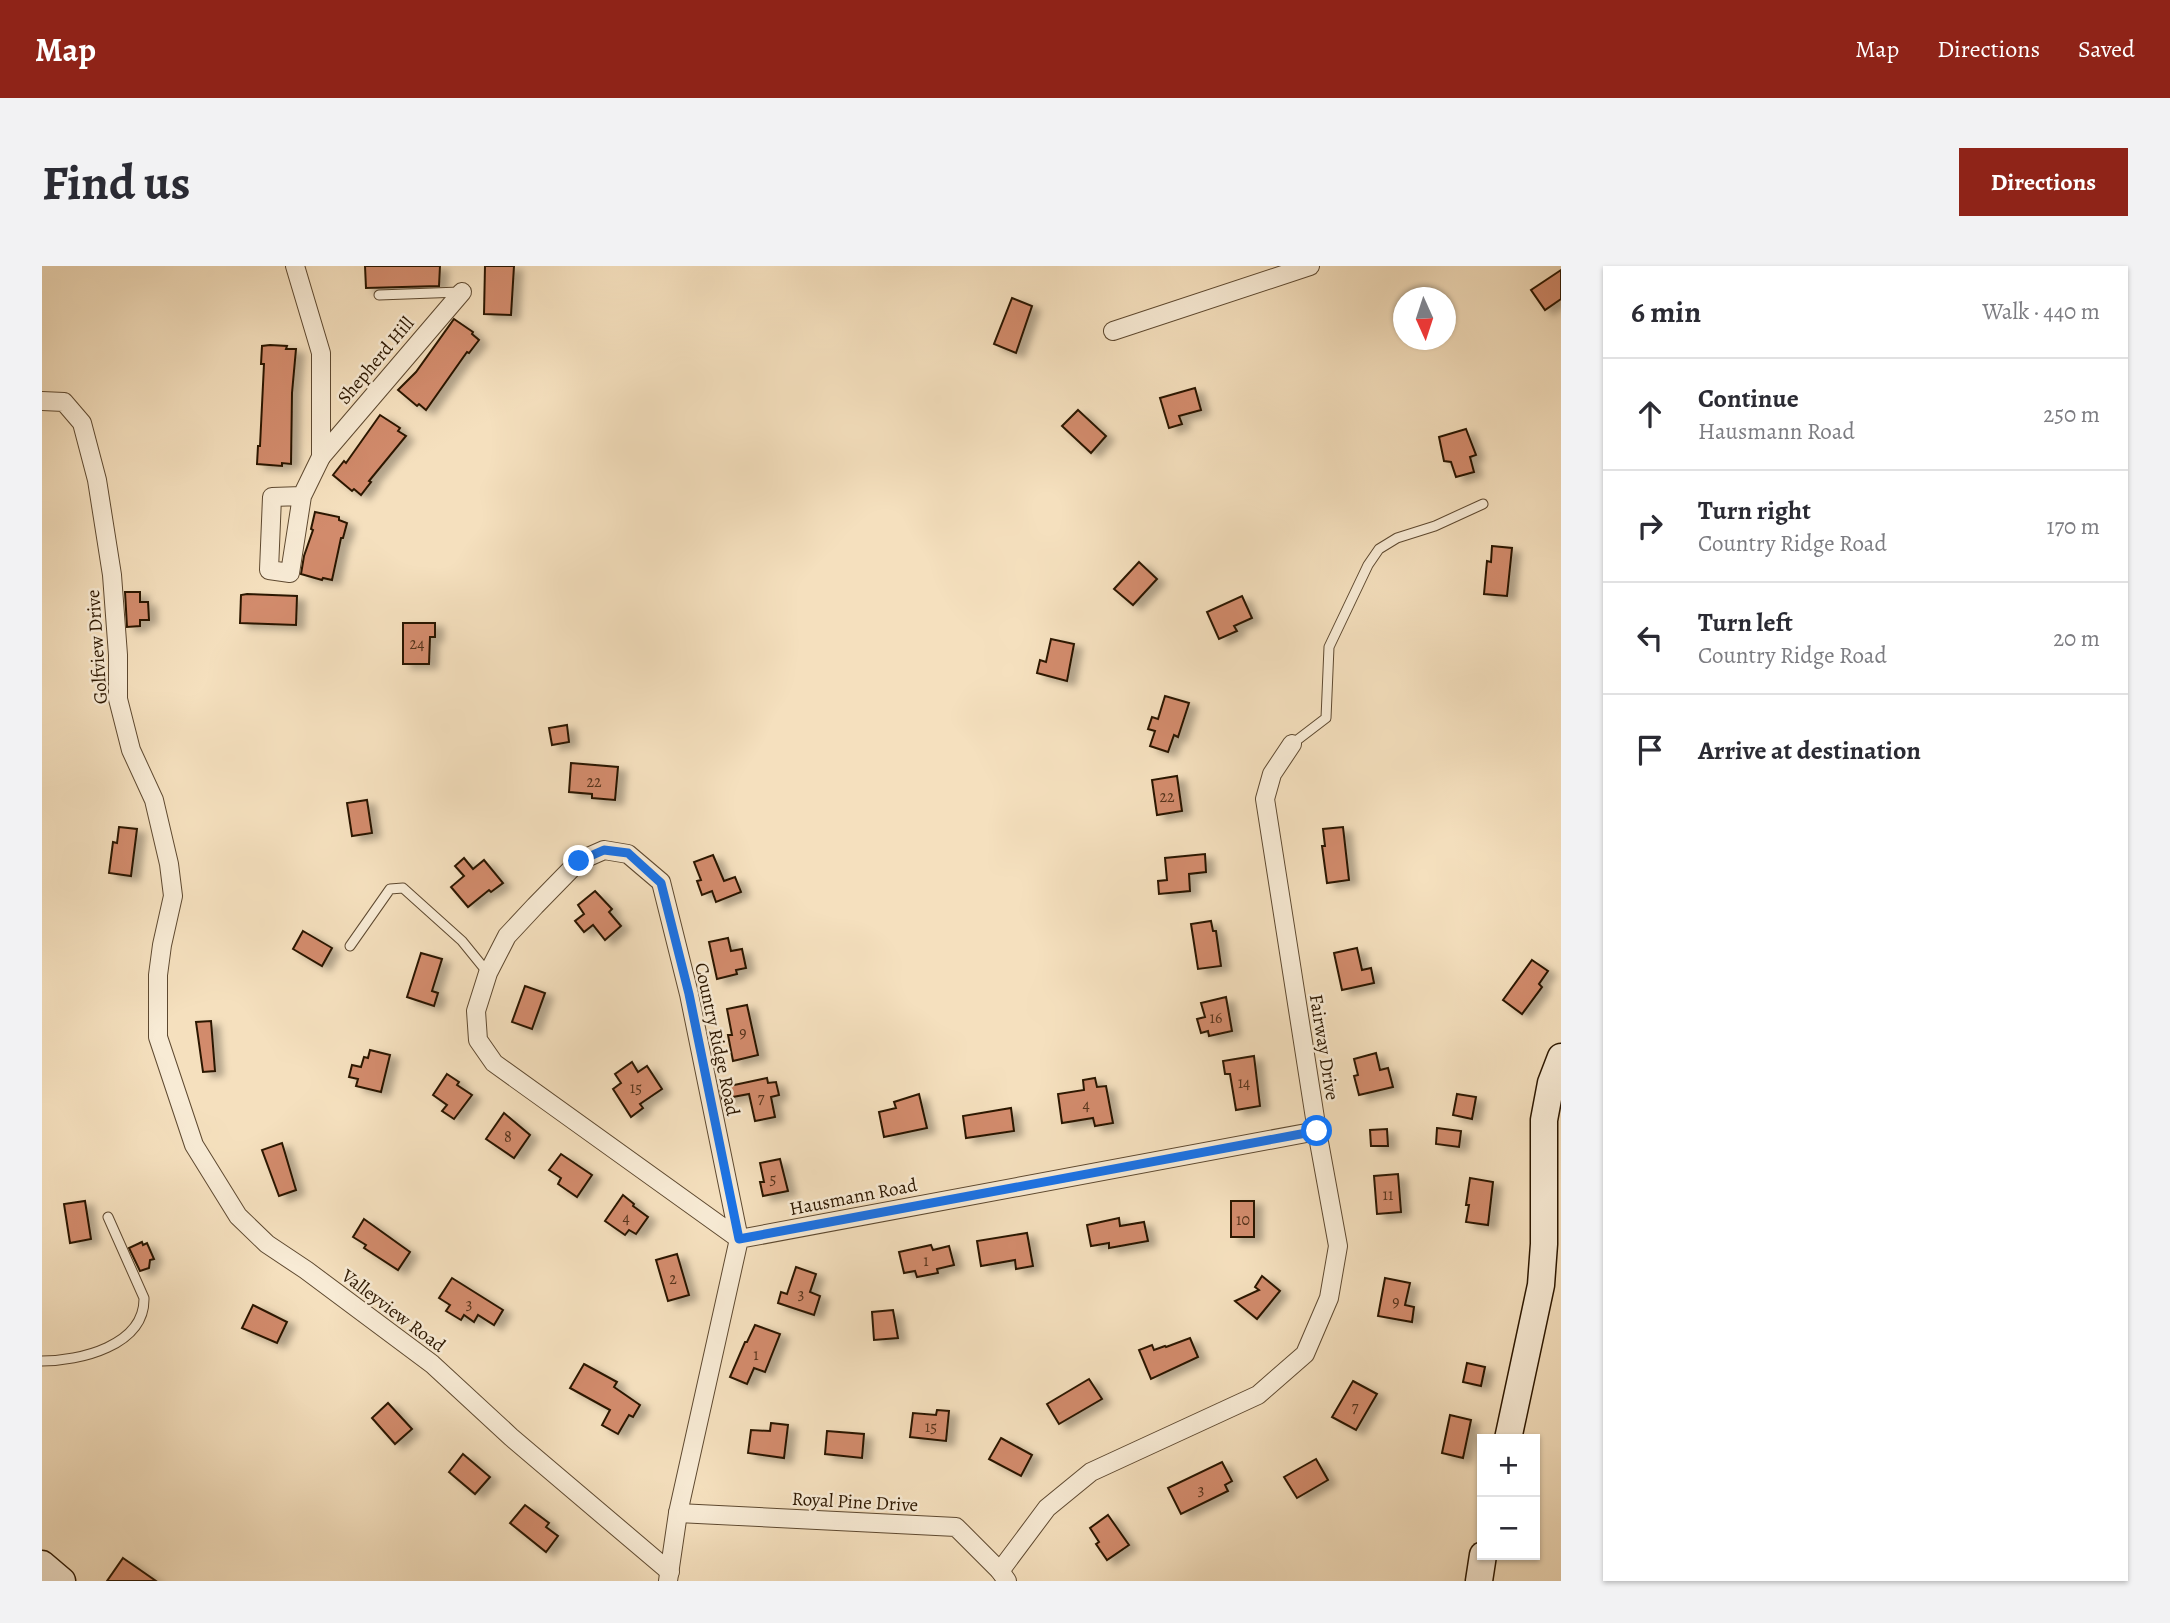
<!DOCTYPE html>
<html lang="en">
<head>
<meta charset="utf-8">
<style>
  :root { --surface:#fff; --page:#f2f2f3; --text:#2b2b33; --muted:#7c7c81; --line:#e1e1e2; --accent:#8f2418 }
  body { margin:0; font-family:Alegreya,serif; background:var(--page); color:var(--text) }
  .controls { position:absolute; right:21px; bottom:21px; display:grid; overflow:hidden; border-radius:0px; box-shadow:0 2px 5px #0004 }
  .controls button { width:63px; height:63px; display:grid; place-items:center; padding:0; border:0; border-bottom:2px solid var(--line); background:var(--surface); color:var(--text); font:35px sans-serif }
  .compass { position:absolute; left:1351px; top:21px; width:63px; height:63px; border-radius:50%; background:var(--surface); box-shadow:0 2px 5px #0004; rotate:177deg }
  .stop { position:absolute; width:21px; height:21px; margin:-16px; border:5px solid #1a73e8; border-radius:50%; background:#fff }
  .stop.end { background:#1a73e8; border-color:#fff; box-shadow:0 2px 7px #0008 }
  .list { margin:0; padding:0; list-style:none }
  h2 { display:flex; justify-content:space-between; align-items:center; height:91px; margin:0; padding:0 28px; font-size:30px }
  h2 small { font-size:23px; font-weight:400; color:var(--muted) }
  .list li { display:grid; grid-template-columns:46px 1fr auto; gap:21px; align-items:center; box-sizing:border-box; height:112px; padding:0 28px; border-top:2px solid var(--line) }
  .list b { display:block; font-size:26px; white-space:nowrap }
  .list p { margin:0; font-size:23px; white-space:nowrap; color:var(--muted) }
  .list em { font-size:23px; font-style:normal; color:var(--muted) }
  .icon { flex:none; width:38px; height:38px; fill:none; stroke:currentColor; stroke-width:2; stroke-linecap:round; stroke-linejoin:round }
  .map { position:relative; flex:none; width:1519px; height:1315px; overflow:hidden; border-radius:0px }
  header { display:flex; align-items:center; gap:42px; box-sizing:border-box; height:98px; padding:0 35px; background:var(--accent); color:#fff }
  header strong { font-size:33px }
  nav { display:flex; gap:38px; margin-inline-start:auto; font-size:24px }
  .intro { display:flex; align-items:center; justify-content:space-between; box-sizing:border-box; height:168px; padding:0 42px }
  h1 { margin:0; font-size:49px }
  .button { padding:18px 32px; border-radius:0px; background:var(--accent); color:#fff; font-size:24px; font-weight:700 }
  main { display:flex; gap:42px; padding:0 42px }
  aside { flex:1; background:var(--surface); border-radius:0px; box-shadow:0 2px 5px #0004 }
  .map>svg:first-child { display:block }
  .building { fill:#d28b6c; stroke:#2c1700; stroke-width:2; filter:url(#shadow) }
  .lines { fill:none; stroke-linecap:round; stroke-linejoin:round }
  .service-casing { stroke:#5e4930; stroke-width:11 }
  .minor-casing { stroke:#5e4930; stroke-width:20 }
  .secondary-casing { stroke:#2c1700; stroke-width:29 }
  .service { stroke:#f8ebd5; stroke-width:9 }
  .minor { stroke:#f8ebd5; stroke-width:18 }
  .secondary { stroke:#f8ebd5; stroke-width:26 }
  .route { stroke:#1a73e8; stroke-width:9 }
  .labels { text-anchor:middle; stroke-width:5; stroke-linejoin:round; paint-order:stroke }
  .number-label { font-size:16px; fill:#56341b }
  .street-label { font-size:19px; fill:#2c1700; stroke:#f8ebd5 }
</style>
</head>
<body>
<header>
<strong>Map</strong>
<nav><a>Map</a><a>Directions</a><a>Saved</a></nav>
</header>
<div class="intro"><h1>Find us</h1><a class="button">Directions</a></div>
<main>
<div class="map">
<svg width="1519" height="1315" viewBox="0 0 1519 1315">
  <defs>
    <filter id="shadow"><feDropShadow dx="8" dy="4.5" stdDeviation="3.5" flood-color="#0004"/></filter>
  </defs>
  <rect width="100%" height="100%" fill="#f5e0be"/>
  <filter id="stains"><feTurbulence type="fractalNoise" baseFrequency=".00286" numOctaves="4"/><feColorMatrix values="0 0 0 0 .2 0 0 0 0 .09 0 0 0 0 .02 0 0 0 .5 -.17"/></filter>
  <radialGradient id="worn" r=".72"><stop offset=".6" stop-color="#630" stop-opacity="0"/><stop offset="1" stop-color="#630" stop-opacity=".3"/></radialGradient>
  <g class="building">
    <path d="M323 0H398L397 20 324 22Z"/>
    <path d="M443 0H472L469 49 442 48Z"/>
    <path d="M1519 4V33L1503 44 1489 24Z"/>
    <path d="M970 32 990 40 974 87 952 78Z"/>
    <path d="M412 53 431 66 430 68 437 74 427 87 425 86 384 144 377 138 375 140 356 124 374 106Z"/>
    <path d="M228 79 245 80 244 83H254L250 127 249 198 240 197V200L215 198 216 180H218L222 98H219L220 80Z"/>
    <path d="M1153 122 1159 144 1137 150 1140 158 1127 162 1118 132Z"/>
    <path d="M1036 144 1064 170 1049 187 1020 160Z"/>
    <path d="M338 149 358 162 356 165 364 170 327 215 329 216 319 229 312 223 310 225 291 209 302 195 304 197Z"/>
    <path d="M1424 163 1434 189 1428 191 1432 206 1414 211 1409 196 1402 195 1397 171Z"/>
    <path d="M273 246 297 251V254L305 257 301 272H299L290 314 281 312 280 314 259 308 262 290 271 264 269 263Z"/>
    <path d="M1450 280 1470 282 1465 330 1442 328 1445 295 1449 296Z"/>
    <path d="M1097 296 1115 313 1091 339 1072 323Z"/>
    <path d="M83 326H98V336H106L107 354H98V360L85 361Z"/>
    <path d="M205 328 255 330 254 359 198 357 199 329Z"/>
    <path d="M1200 330 1210 352 1192 360 1195 365 1177 373 1165 346Z"/>
    <path d="M361 357H393V371H388L387 398H361Z"/>
    <path d="M1009 373 1032 378 1025 415 995 407 998 394 1004 396Z"/>
    <path d="M1123 430 1147 437 1136 471 1132 469 1126 486 1108 480 1113 465 1106 463 1110 451 1116 453Z"/>
    <path d="M525 459 527 476 510 479 507 462Z"/>
    <path d="M529 497 576 501 573 534 550 532V528L527 526Z"/>
    <path d="M1135 510 1140 545 1115 549 1110 514Z"/>
    <path d="M325 534 330 567 310 570 305 537Z"/>
    <path d="M77 561 95 563 89 610 67 607 71 576 75 577Z"/>
    <path d="M1301 561 1307 614 1285 617 1280 580H1283L1281 563Z"/>
    <path d="M1163 588 1164 606 1147 608 1148 625 1117 628 1116 615 1125 614 1123 592Z"/>
    <path d="M671 589 682 615 693 611 699 626 674 636 670 625 660 629 655 615 659 614 652 596Z"/>
    <path d="M422 592 431 603 442 594 461 617 449 626 447 624 426 641 409 621 422 610 413 600Z"/>
    <path d="M553 625 570 643 567 646 579 660 563 674 551 659 542 666 533 655 542 648 536 639Z"/>
    <path d="M1169 655 1171 665H1174L1179 700 1156 703 1149 658Z"/>
    <path d="M261 665 290 682 280 700 251 683Z"/>
    <path d="M686 672 689 685 700 683 704 702 694 704 695 708 675 713 667 676Z"/>
    <path d="M1315 682 1320 704 1329 702 1332 717 1300 724 1292 687Z"/>
    <path d="M379 687 400 693 390 725 396 727 392 740 365 731Z"/>
    <path d="M1490 694 1506 705 1497 718 1500 721 1480 748 1461 734Z"/>
    <path d="M483 720 503 727 490 763 470 756Z"/>
    <path d="M1184 731 1190 765 1167 770 1166 765 1159 767 1155 753 1163 751 1159 737Z"/>
    <path d="M705 739 716 789 691 795 686 769H690L685 743Z"/>
    <path d="M169 755 173 805 161 806 154 756Z"/>
    <path d="M328 784 348 789 339 826 314 820 316 813 307 811 310 799 319 801 322 791 326 792Z"/>
    <path d="M1334 787 1338 804 1346 802 1351 821 1317 829 1312 810 1316 809 1312 793Z"/>
    <path d="M1212 790 1218 840 1194 844 1188 808H1183L1181 795Z"/>
    <path d="M590 796 596 806 605 800 620 823 598 838 601 842 589 851 571 823 579 817 573 808Z"/>
    <path d="M405 808 417 816 415 819 430 829 412 853 400 845 405 839 391 829Z"/>
    <path d="M725 812 726 817 734 816 737 829 729 831 733 851 713 855 707 828 680 833 678 822Z"/>
    <path d="M1053 812 1055 821 1064 820 1071 857 1053 860 1051 852 1020 857 1016 828 1042 824 1041 814Z"/>
    <path d="M877 828 885 862 842 871 837 846 854 842 852 836Z"/>
    <path d="M1415 828 1434 831 1430 853 1411 849Z"/>
    <path d="M969 842 972 865 924 872 921 850Z"/>
    <path d="M462 847 488 869 472 892 444 873Z"/>
    <path d="M1395 862 1419 865 1417 881 1394 878Z"/>
    <path d="M1345 863 1346 880H1329L1328 864Z"/>
    <path d="M240 877 254 924 237 930 220 884Z"/>
    <path d="M519 888 550 909 535 931 516 918 519 912 507 904Z"/>
    <path d="M738 893 746 925 721 930 718 916H722L718 897Z"/>
    <path d="M1356 908 1359 946 1335 948 1332 910Z"/>
    <path d="M1428 912 1451 916 1446 959 1424 956 1427 939H1424Z"/>
    <path d="M581 929 592 938 591 940 606 951 594 968 587 964 583 969 563 955Z"/>
    <path d="M43 935 49 973 28 977 22 938Z"/>
    <rect x="1189" y="935" width="23" height="36"/>
    <path d="M1077 952 1078 960 1102 956 1106 975 1067 982V977L1049 980 1045 959Z"/>
    <path d="M322 953 368 986 356 1004 322 982 324 979 311 971Z"/>
    <path d="M985 967 991 1000 974 1003 973 994 939 1000 935 975Z"/>
    <path d="M100 976 101 979 105 977 112 993 108 994 107 1002 98 1005 87 982Z"/>
    <path d="M889 979 891 984 907 980 912 999 895 1003 896 1007 875 1011 873 1005 862 1007 857 986Z"/>
    <path d="M635 988 647 1029 626 1035 614 994Z"/>
    <path d="M754 1001 774 1008 768 1026 778 1030 772 1049 736 1037 739 1026 745 1028Z"/>
    <path d="M1220 1010 1238 1025 1215 1053 1193 1035 1217 1024 1213 1021Z"/>
    <path d="M410 1012 461 1044 452 1059 436 1049 432 1056 422 1049 419 1054 404 1045 408 1039 397 1032Z"/>
    <path d="M1343 1012 1368 1017 1363 1039 1372 1041 1370 1056 1336 1050Z"/>
    <path d="M211 1039 245 1056 235 1077 200 1062Z"/>
    <path d="M851 1044 856 1072 832 1074 830 1046Z"/>
    <path d="M713 1059 738 1068 723 1106 712 1102 705 1118 688 1111 703 1076H705Z"/>
    <path d="M1148 1072 1156 1091 1109 1113 1097 1084 1110 1079 1112 1084 1123 1080 1124 1081Z"/>
    <path d="M1425 1097 1443 1101 1439 1120 1421 1116Z"/>
    <path d="M542 1098 575 1116 572 1121 598 1139 591 1151 587 1149 576 1168 560 1159 568 1144 528 1122Z"/>
    <path d="M1047 1113 1060 1133 1017 1158 1005 1138Z"/>
    <path d="M1311 1115 1335 1128 1314 1164 1290 1151Z"/>
    <path d="M346 1137 370 1163 353 1178 330 1152Z"/>
    <path d="M895 1144 907 1145 904 1175 868 1171 871 1147 894 1149Z"/>
    <path d="M1408 1149 1429 1154 1421 1192 1400 1187Z"/>
    <path d="M729 1157 746 1159 742 1192 706 1187 709 1164 728 1165Z"/>
    <path d="M785 1165 822 1168 820 1192 783 1188Z"/>
    <path d="M959 1172 990 1189 979 1210 947 1193Z"/>
    <path d="M421 1188 448 1211 433 1228 407 1206Z"/>
    <path d="M1274 1193 1286 1214 1255 1232 1242 1211Z"/>
    <path d="M1180 1196 1190 1215 1183 1219 1186 1225 1139 1248 1126 1222Z"/>
    <path d="M483 1239 507 1257 504 1261 516 1270 504 1286 468 1257Z"/>
    <path d="M1066 1249 1087 1279 1065 1294 1054 1278 1057 1276 1048 1262Z"/>
    <path d="M81 1292 114 1315H65Z"/>
  </g>
  <g class="lines">
    <g class="service-casing">
      <g id="service">
        <path d="M337 29 418 26"/>
        <path d="M1250 478 1284 452 1287 381 1326 299 1337 283 1355 272 1393 260 1441 238"/>
        <path d="M308 680 348 623 361 622 420 675 446 707"/>
        <path d="M0 1095C37 1095 103 1080 102 1032L66 951"/>
      </g>
    </g>
    <g class="minor-casing">
      <g id="minor">
        <path d="M253 0 279 87V191L260 230 248 307 227 304 230 231 260 230"/>
        <path d="M1071 65 1268 0"/>
        <path d="M0 135 22 136 40 157 55 214 70 309 76 389V433L89 484 112 534 127 598 131 630 120 679 116 709V771L152 879 196 950 225 978 264 1004 390 1098 469 1171 628 1306"/>
        <path d="M279 191 420 26"/>
        <path d="M562 584 586 588 619 616 647 728 697 973 452 797 436 774 434 745 446 707 465 670 493 640 537 595Z"/>
        <path d="M636 1247 914 1261 958 1305 965 1315"/>
        <path d="M958 1305 1005 1242 1049 1206 1216 1129 1263 1088 1287 1032 1296 980 1275 865 1223 533 1230 508 1250 478"/>
        <path d="M626 1315 636 1247 697 973 1275 865"/>
      </g>
    </g>
    <g class="secondary-casing">
      <g id="secondary">
        <path d="M1466 1173 1499 1019 1502 978V854L1509 817 1519 791"/>
        <path d="M0 1298 20 1315"/>
        <path d="M1437 1315 1441 1289"/>
      </g>
    </g>
    <use href="#service" class="service"/>
    <use href="#minor" class="minor"/>
    <use href="#secondary" class="secondary"/>
  </g>
  <g class="lines">
    <path class="route" d="M537 595 562 584 586 587 619 617 647 728 697 973 1275 865"/>
  </g>
  <g class="labels">
    <g class="number-label">
      <text x="375" y="383">24</text>
      <text x="552" y="521">22</text>
      <text x="1125" y="536">22</text>
      <text x="1174" y="757">16</text>
      <text x="701" y="772">9</text>
      <text x="1202" y="822">14</text>
      <text x="594" y="827">15</text>
      <text x="719" y="837">7</text>
      <text x="1044" y="844">4</text>
      <text x="466" y="876">8</text>
      <text x="731" y="918">5</text>
      <text x="1346" y="934">11</text>
      <text x="584" y="957">4</text>
      <text x="1201" y="959">10</text>
      <text x="884" y="1000">1</text>
      <text x="631" y="1018">2</text>
      <text x="759" y="1033">3</text>
      <text x="1354" y="1041">9</text>
      <text x="427" y="1043">3</text>
      <text x="714" y="1094">1</text>
      <text x="1313" y="1146">7</text>
      <text x="889" y="1166">15</text>
      <text x="1159" y="1229">3</text>
    </g>
    <g class="street-label">
      <text transform="translate(333 94) rotate(-50)" y="7">Shepherd Hill</text>
      <text transform="translate(54 381) rotate(-94)" y="7">Golfview Drive</text>
      <text transform="translate(676 773) rotate(78)" y="7">Country Ridge Road</text>
      <text transform="translate(1283 781) rotate(81)" y="7">Fairway Drive</text>
      <text transform="translate(811 930) rotate(-11)" y="7">Hausmann Road</text>
      <text transform="translate(352 1044) rotate(37)" y="7">Valleyview Road</text>
      <text transform="translate(813 1235) rotate(3)" y="7">Royal Pine Drive</text>
    </g>
  </g>
  <rect width="100%" height="100%" filter="url(#stains)"/>
  <rect width="100%" height="100%" fill="url(#worn)"/>
</svg>
<div class="controls">
<button>+</button>
<button>−</button>
</div>
<svg class="compass" viewBox="-18 -18 36 36"><path d="M0-13l5 13h-10z" fill="#e53935"/><path d="M0 13l5-13h-10z" fill="#7c7c81"/></svg>
<div class="stop" style="left:1275px;top:865px"></div>
<div class="stop end" style="left:537px;top:595px"></div>
</div>
<aside>
<h2>6 min<small>Walk · 440 m</small></h2>
<ul class="list">
<li><svg class="icon" aria-label="ahead" viewBox="0 0 24 24"><path d="M12 20V5M6 11l6-6 6 6"/></svg><div><b>Continue</b><p>Hausmann Road</p></div><em>250 m</em></li>
<li><svg class="icon" aria-label="right" viewBox="0 0 24 24"><path d="M7 20v-9h11M14 6l5 5-5 5"/></svg><div><b>Turn right</b><p>Country Ridge Road</p></div><em>170 m</em></li>
<li><svg class="icon" aria-label="left" viewBox="0 0 24 24"><path d="M17 20v-9H6M10 6l-5 5 5 5"/></svg><div><b>Turn left</b><p>Country Ridge Road</p></div><em>20 m</em></li>
<li><svg class="icon" aria-label="arrive" viewBox="0 0 24 24"><path d="M6 21V4h12l-3 4 3 4H6"/></svg><div><b>Arrive at destination</b></div></li>
</ul>
</aside>
</main>
</body>
</html>
